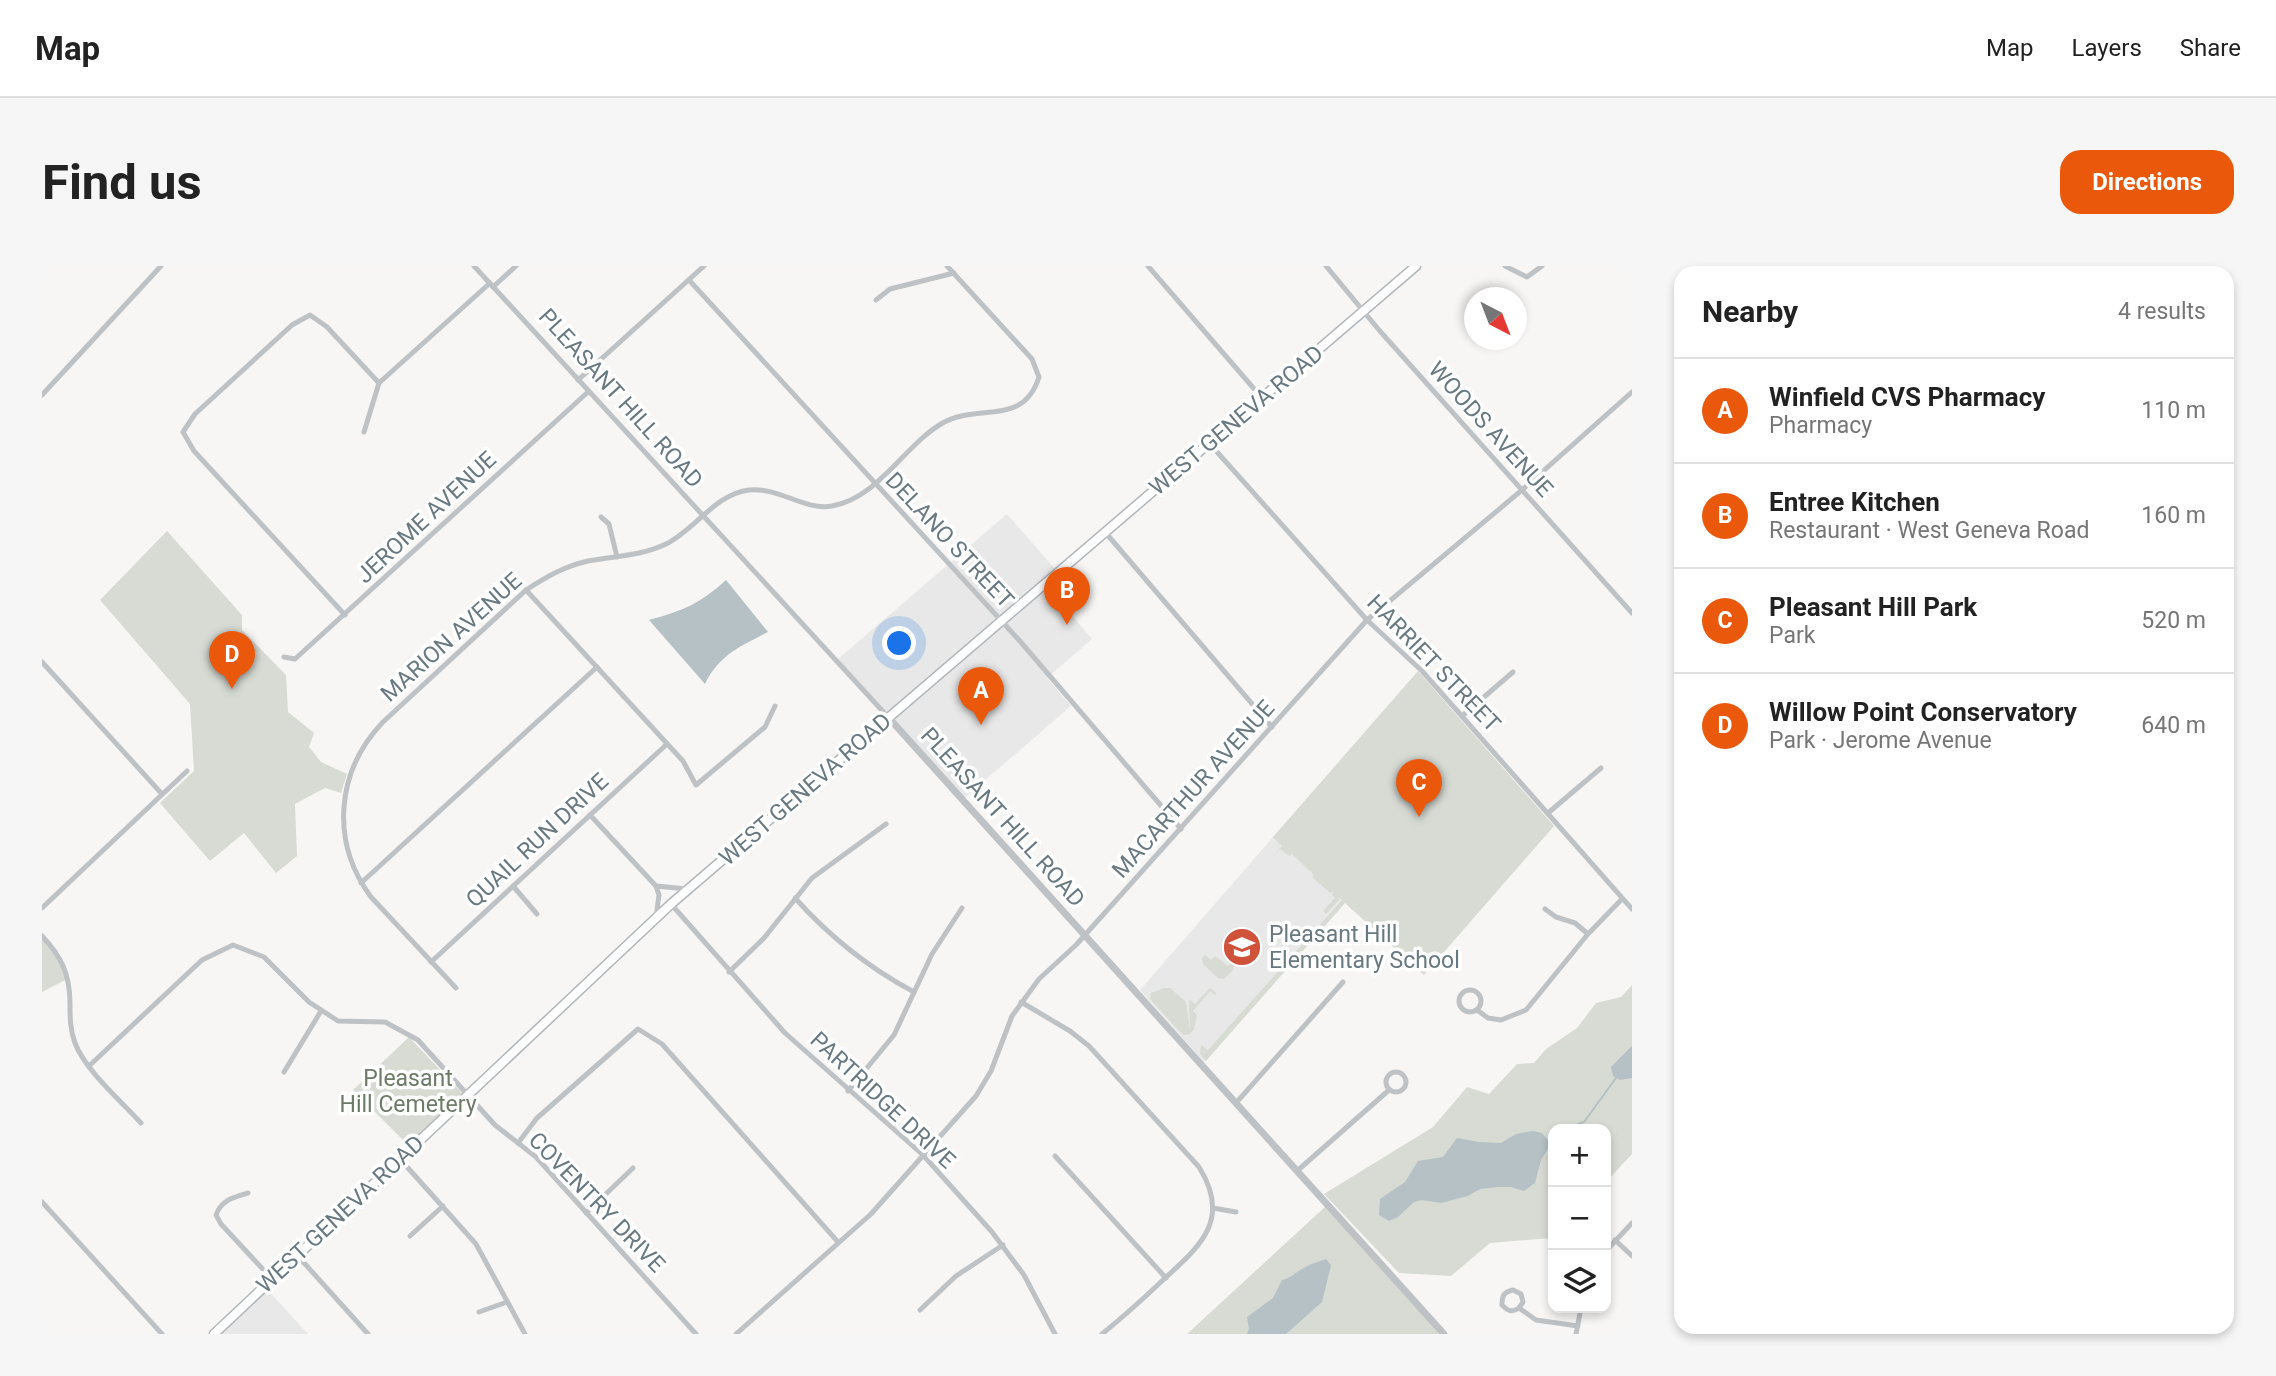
<!DOCTYPE html>
<html lang="en">
<head>
<meta charset="utf-8">
<style>
  :root { --surface:#fff; --page:#f6f6f6; --text:#222; --muted:#767676; --line:#e0e0e0; --accent:#ea580c }
  body { margin:0; font-family:Roboto,sans-serif; background:var(--page); color:var(--text) }
  .controls { position:absolute; right:21px; bottom:21px; display:grid; overflow:hidden; border-radius:14px; box-shadow:0 4px 10px #0003 }
  .controls button { width:63px; height:63px; display:grid; place-items:center; padding:0; border:0; border-bottom:2px solid var(--line); background:var(--surface); color:var(--text); font:35px sans-serif }
  .compass { position:absolute; left:1422px; top:21px; width:63px; height:63px; border-radius:50%; background:var(--surface); box-shadow:0 4px 10px #0003; rotate:138deg }
  .you { position:absolute; left:858px; top:378px; width:24px; height:24px; margin:-18px; border:5px solid #fff; border-radius:50%; background:#1a73e8; box-shadow:0 0 0 10px #1a73e833 }
  .badge { display:grid; place-items:center; width:46px; height:46px; border-radius:50%; background:var(--accent); color:#fff; font-size:23px; font-weight:700 }
  .pin { position:absolute; translate:-50% -58px; filter:drop-shadow(0 2px 4px #0008) }
  .pin::after { content:''; position:absolute; top:37px; width:24px; height:21px; background:inherit; clip-path:polygon(0 0,100% 0,50% 100%) }
  .list { margin:0; padding:0; list-style:none }
  h2 { display:flex; justify-content:space-between; align-items:center; height:91px; margin:0; padding:0 28px; font-size:30px }
  h2 small { font-size:23px; font-weight:400; color:var(--muted) }
  .list li { display:grid; grid-template-columns:46px 1fr auto; gap:21px; align-items:center; box-sizing:border-box; height:105px; padding:0 28px; border-top:2px solid var(--line) }
  .list b { display:block; font-size:26px; white-space:nowrap }
  .list p { margin:0; font-size:23px; white-space:nowrap; color:var(--muted) }
  .list em { font-size:23px; font-style:normal; color:var(--muted) }
  .icon { flex:none; width:38px; height:38px; fill:none; stroke:currentColor; stroke-width:2; stroke-linecap:round; stroke-linejoin:round }
  .map { position:relative; flex:none; width:1590px; height:1068px; overflow:hidden; border-radius:21px }
  header { display:flex; align-items:center; gap:42px; box-sizing:border-box; height:98px; padding:0 35px; background:var(--surface); border-bottom:2px solid var(--line) }
  header strong { font-size:33px }
  nav { display:flex; gap:38px; margin-inline-start:auto; font-size:24px }
  .intro { display:flex; align-items:center; justify-content:space-between; box-sizing:border-box; height:168px; padding:0 42px }
  h1 { margin:0; font-size:49px }
  .button { padding:18px 32px; border-radius:21px; background:var(--accent); color:#fff; font-size:24px; font-weight:700 }
  main { display:flex; gap:42px; padding:0 42px }
  aside { flex:1; background:var(--surface); border-radius:21px; box-shadow:0 4px 10px #0003 }
  .map>svg:first-child { display:block }
  .built { fill:#e7e8e7 }
  .green { fill:#d7dbd4 }
  .water { fill:#b5c1c4 }
  .lines { fill:none; stroke-linecap:round; stroke-linejoin:round }
  .stream { stroke:#b5c1c4; stroke-width:2 }
  .secondary-casing { stroke:#b1b6ba; stroke-width:11 }
  .minor { stroke:#bec2c5; stroke-width:5 }
  .tertiary { stroke:#bec2c5; stroke-width:7 }
  .secondary { stroke:#fff; stroke-width:8 }
  .labels { text-anchor:middle; stroke-width:7; stroke-linejoin:round; paint-order:stroke }
  .street-label { font-size:23px; fill:#697982; stroke:#fff }
  .poi-label { font-size:23px; fill:#697982; stroke:#fff; text-anchor:start }
  .park-label { font-size:23px; fill:#6c7a67; stroke:#fff }
</style>
</head>
<body>
<header>
<strong>Map</strong>
<nav><a>Map</a><a>Layers</a><a>Share</a></nav>
</header>
<div class="intro"><h1>Find us</h1><a class="button">Directions</a></div>
<main>
<div class="map">
<svg width="1590" height="1068" viewBox="0 0 1590 1068">
  <rect width="100%" height="100%" fill="#f7f6f4"/>
  <g class="built">
    <path d="M965 248 1014 304 845 450 796 393Z"/>
    <path d="M1004 319 1050 373 1005 412 1029 440 920 534 850 452Z"/>
    <path d="M1231 571 1303 637 1162 796 1098 724Z"/>
    <path d="M223 1021 266 1068H173Z"/>
  </g>
  <g class="green">
    <path d="M125 265 200 349V364L244 409 246 446 272 467 267 481 279 496 305 508 299 527 283 522 253 538 255 590 234 607 202 567 168 595 118 537 152 505 148 438 58 334Z"/>
    <path d="M1376 405 1512 560 1382 709 1303 637 1164 795 1158 788 1159 779 1166 784 1300 634 1296 631 1297 634 1284 648 1281 645 1293 632 1290 629 1292 626 1288 627 1270 611 1272 609 1250 588 1247 590 1238 583 1227 594 1240 580 1231 571Z"/>
    <path d="M1204 661 1216 670V677L1194 697 1191 694 1204 680 1195 671Z"/>
    <path d="M0 672 11 684 27 712 0 726Z"/>
    <path d="M1163 689 1169 694 1173 690 1186 700 1190 696 1193 698 1190 705 1182 713 1176 712 1161 698 1160 692Z"/>
    <path d="M1590 719V888L1564 916V863H1511L1510 972 1448 977 1409 1010 1357 1007 1282 928 1391 861 1425 821 1447 828 1475 798 1492 797 1504 783 1535 762 1554 737 1579 731Z"/>
    <path d="M1122 722H1128L1144 736 1148 764 1147 736 1148 734 1153 738 1168 722 1174 727 1173 729 1168 725 1151 745 1155 749 1152 763 1148 768 1141 769 1138 766 1108 733 1109 727Z"/>
    <path d="M367 771 420 827 366 879 311 824Z"/>
    <path d="M1284 940 1398 1066 1396 1068H1145Z"/>
  </g>
  <g class="water">
    <path d="M684 314 726 366C698 381 678 388 663 418L607 354C640 345 658 338 684 314Z"/>
    <path d="M1590 780V812L1578 814 1571 810 1569 801Z"/>
    <path d="M1491 865 1500 867 1509 878 1499 894 1493 917 1482 925 1469 921H1456L1438 923 1426 930 1399 937 1380 934 1372 936 1356 951 1347 955 1337 949 1338 933 1363 916 1376 895 1401 891 1415 872 1437 876 1459 877 1474 868Z"/>
    <path d="M1284 993 1289 999 1280 1036 1244 1068H1205L1207 1063 1205 1051 1231 1032 1240 1014C1250 1012 1253 1006 1262 1002 1270 997 1276 996 1284 993Z"/>
  </g>
  <g class="lines">
    <path class="stream" d="M1531 863 1536 858 1542 856 1574 812"/>
    <g class="secondary-casing">
      <path id="secondary" d="M172 1068 629 638 1374 0"/>
    </g>
    <g class="minor">
      <path d="M432 0 846 451"/>
      <path d="M1106 0 1220 132"/>
      <path d="M1284 0 1337 64 1590 347"/>
      <path d="M1463 0 1485 11 1500 0"/>
      <path d="M647 14 977 374 1139 563"/>
      <path d="M451 21 474 0"/>
      <path d="M834 34 848 23 912 7"/>
      <path d="M536 114 662 0"/>
      <path d="M0 129 119 0"/>
      <path d="M322 166 337 117 448 17"/>
      <path d="M1167 177 1325 354 1380 405 1590 643"/>
      <path d="M559 251 567 258 575 291"/>
      <path d="M1063 266 1230 461"/>
      <path d="M484 324 641 495 654 519 723 461 733 440"/>
      <path d="M303 349 152 185 141 166 153 148 250 59 268 49 285 61 337 117"/>
      <path d="M242 391 253 393 546 126"/>
      <path d="M0 396 120 528"/>
      <path d="M1420 450 1471 406"/>
      <path d="M1506 547 1559 502"/>
      <path d="M548 549 614 620 617 629 614 652"/>
      <path d="M319 617 555 401"/>
      <path d="M471 620 495 648"/>
      <path d="M614 620 645 623"/>
      <path d="M753 632C787 670 827 702 872 726"/>
      <path d="M629 638 743 767 881 889 950 966 982 1009 1013 1068"/>
      <path d="M0 642 145 505"/>
      <path d="M1503 643 1514 651 1533 657 1546 668"/>
      <path d="M0 670C20 691 28 709 28 738 28 751 28 764 33 777 43 804 79 835 99 857"/>
      <path d="M389 696 625 478"/>
      <path d="M687 706 722 672 770 612 844 558"/>
      <path d="M414 722 329 631C288 576 294 505 341 456L484 324C504 311 523 300 546 295 572 290 599 290 624 278 653 264 673 228 707 224 737 221 763 245 790 240 836 232 862 180 899 158 935 136 981 162 997 111L990 93 905 0"/>
      <circle cx="1428" cy="735" r="11"/>
      <path d="M979 736 1028 765 1047 780 1157 901C1190 954 1158 980 1121 1014 1101 1033 1081 1051 1060 1068"/>
      <path d="M1435 744 1446 752 1459 754 1484 744 1546 668 1580 633"/>
      <path d="M47 800 160 694 191 679 222 691 267 736 296 755 343 756 376 774 453 859 494 891 654 1068"/>
      <circle cx="1354" cy="816" r="10"/>
      <path d="M242 806 279 745"/>
      <path d="M806 825 852 769 890 688 920 642"/>
      <path d="M1194 837 1301 716"/>
      <path d="M476 877 495 852 596 763 620 778 796 976"/>
      <path d="M1013 890 1124 1012"/>
      <path d="M358 893 434 978 483 1068"/>
      <path d="M1255 905 1347 824"/>
      <path d="M206 927C192 931 179 934 174 949L179 958 230 1013"/>
      <path d="M0 936 120 1068"/>
      <path d="M1171 942 1194 946"/>
      <path d="M544 947 591 902"/>
      <path d="M368 970 401 940"/>
      <path d="M1573 974 1590 990"/>
      <path d="M1564 985 1590 957"/>
      <path d="M255 989 326 1068"/>
      <path d="M1477 1042C1470 1047 1466 1045 1460 1039 1460 1029 1462 1026 1471 1024L1479 1028 1481 1036 1477 1042 1494 1054 1536 1060"/>
      <path d="M878 1044 914 1010 961 979"/>
      <path d="M437 1046 465 1036"/>
      <path d="M694 1068 829 948 934 830 949 805 970 750 997 713 1034 679 1325 354 1480 224 1590 126"/>
      <path d="M1534 1068 1539 1042"/>
    </g>
    <path class="tertiary" d="M846 451 1402 1068"/>
    <use href="#secondary" class="secondary"/>
  </g>
  <defs>
    <g id="school-disc" transform="scale(2.0125)"><circle r="9.5" fill="#d0523b" stroke="#fff"/><path d="M0-5L7-2L0 1L-7-2ZM-4 1L0 2.5L4 1V4Q0 6-4 4Z" fill="#fff"/></g>
  </defs>
  <g fill-rule="evenodd">
    <use href="#school-disc" x="1200" y="681"/>
  </g>
  <g class="labels">
    <g class="street-label">
      <text transform="translate(579 132) rotate(48)" y="8">PLEASANT HILL ROAD</text>
      <text transform="translate(1194 154) rotate(-40)" y="8">WEST GENEVA ROAD</text>
      <text transform="translate(1449 163) rotate(48)" y="8">WOODS AVENUE</text>
      <text transform="translate(384 251) rotate(-43)" y="8">JEROME AVENUE</text>
      <text transform="translate(908 274) rotate(47)" y="8">DELANO STREET</text>
      <text transform="translate(409 371) rotate(-42)" y="8">MARION AVENUE</text>
      <text transform="translate(1392 397) rotate(46)" y="8">HARRIET STREET</text>
      <text transform="translate(763 523) rotate(-41)" y="8">WEST GENEVA ROAD</text>
      <text transform="translate(1151 523) rotate(-48)" y="8">MACARTHUR AVENUE</text>
      <text transform="translate(961 551) rotate(48)" y="8">PLEASANT HILL ROAD</text>
      <text transform="translate(495 574) rotate(-43)" y="8">QUAIL RUN DRIVE</text>
      <text transform="translate(841 834) rotate(43)" y="8">PARTRIDGE DRIVE</text>
      <text transform="translate(555 936) rotate(46)" y="8">COVENTRY DRIVE</text>
      <text transform="translate(298 948) rotate(-43)" y="8">WEST GENEVA ROAD</text>
    </g>
    <g class="poi-label">
      <text x="1227" y="676">Pleasant Hill<tspan x="1227" dy="26">Elementary School</tspan></text>
    </g>
    <g class="park-label">
      <text x="366" y="820">Pleasant<tspan x="366" dy="26">Hill Cemetery</tspan></text>
    </g>
  </g>
</svg>
<div class="controls">
<button>+</button>
<button>−</button>
<button><svg class="icon" aria-label="layers" viewBox="0 0 24 24"><path d="M12 4l9 5-9 5-9-5zM3 14l9 5 9-5"/></svg></button>
</div>
<svg class="compass" viewBox="-18 -18 36 36"><path d="M0-13l5 13h-10z" fill="#e53935"/><path d="M0 13l5-13h-10z" fill="#767676"/></svg>
<div class="you"></div>
<div class="pin badge" style="left:939px;top:459px">A</div>
<div class="pin badge" style="left:1025px;top:359px">B</div>
<div class="pin badge" style="left:1377px;top:551px">C</div>
<div class="pin badge" style="left:190px;top:423px">D</div>
</div>
<aside>
<h2>Nearby<small>4 results</small></h2>
<ul class="list">
<li><span class="badge">A</span><div><b>Winfield CVS Pharmacy</b><p>Pharmacy</p></div><em>110 m</em></li>
<li><span class="badge">B</span><div><b>Entree Kitchen</b><p>Restaurant · West Geneva Road</p></div><em>160 m</em></li>
<li><span class="badge">C</span><div><b>Pleasant Hill Park</b><p>Park</p></div><em>520 m</em></li>
<li><span class="badge">D</span><div><b>Willow Point Conservatory</b><p>Park · Jerome Avenue</p></div><em>640 m</em></li>
</ul>
</aside>
</main>
</body>
</html>
